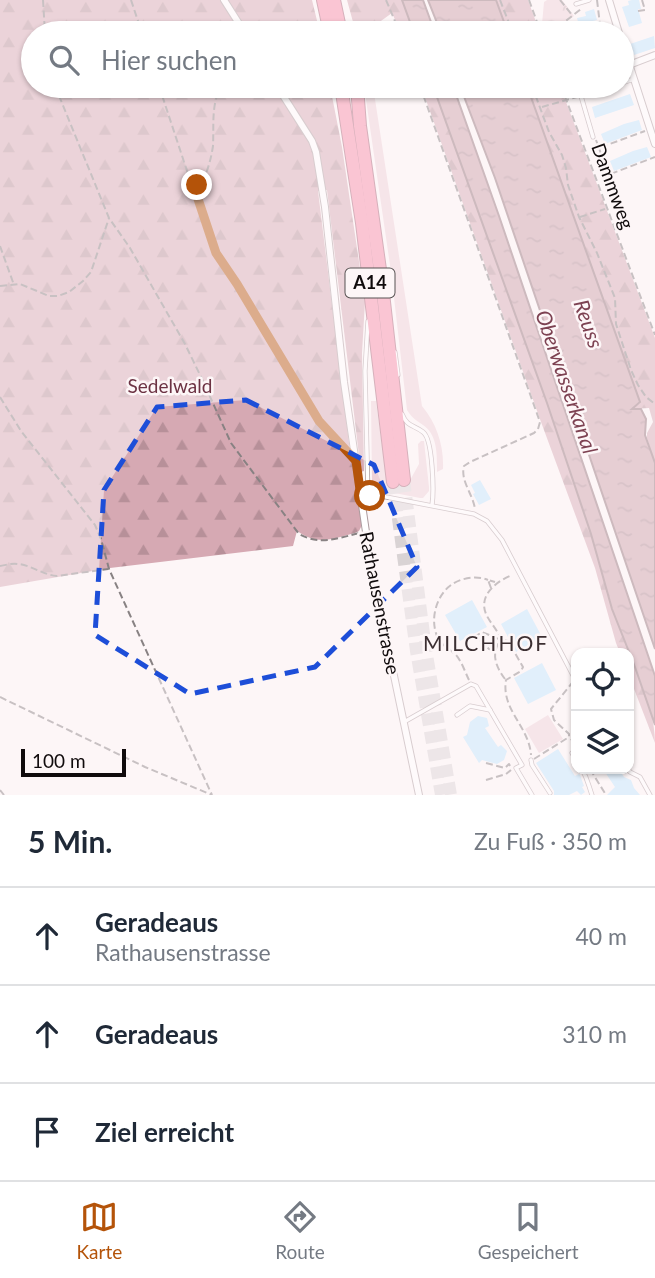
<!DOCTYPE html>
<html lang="de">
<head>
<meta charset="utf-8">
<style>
  :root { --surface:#fff; --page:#f2f2f3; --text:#1f2937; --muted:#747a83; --line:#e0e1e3; --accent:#b45309 }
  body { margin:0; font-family:Lato,sans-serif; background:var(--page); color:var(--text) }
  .controls { position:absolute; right:21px; bottom:21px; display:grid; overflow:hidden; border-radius:14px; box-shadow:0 2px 5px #0004 }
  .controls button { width:63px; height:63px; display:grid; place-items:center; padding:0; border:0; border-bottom:2px solid var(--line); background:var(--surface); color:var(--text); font:35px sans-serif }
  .scale { position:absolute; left:21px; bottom:18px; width:105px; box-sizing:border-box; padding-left:7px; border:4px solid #100b0c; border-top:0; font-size:19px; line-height:24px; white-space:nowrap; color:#100b0c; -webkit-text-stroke:5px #fdf6f7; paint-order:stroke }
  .stop { position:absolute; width:21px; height:21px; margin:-16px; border:5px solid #b45309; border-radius:50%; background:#fff }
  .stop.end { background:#b45309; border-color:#fff; box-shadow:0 2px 7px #0008 }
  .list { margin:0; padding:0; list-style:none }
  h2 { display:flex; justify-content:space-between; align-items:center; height:91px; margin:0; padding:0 28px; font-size:30px }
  h2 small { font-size:23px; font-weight:400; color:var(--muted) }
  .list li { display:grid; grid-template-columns:46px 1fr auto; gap:21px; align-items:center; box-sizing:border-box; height:98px; padding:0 28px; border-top:2px solid var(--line) }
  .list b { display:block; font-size:26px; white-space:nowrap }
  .list p { margin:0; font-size:23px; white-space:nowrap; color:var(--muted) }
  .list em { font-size:23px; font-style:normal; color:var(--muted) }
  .icon { flex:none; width:38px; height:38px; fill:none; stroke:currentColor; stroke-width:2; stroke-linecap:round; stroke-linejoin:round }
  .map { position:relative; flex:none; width:655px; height:795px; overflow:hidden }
  .search { position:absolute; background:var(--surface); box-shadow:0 2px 5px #0004; left:21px; right:21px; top:21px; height:77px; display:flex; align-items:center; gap:18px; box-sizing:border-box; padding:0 24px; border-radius:38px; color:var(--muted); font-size:26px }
  .sheet { height:385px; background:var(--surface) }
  nav { display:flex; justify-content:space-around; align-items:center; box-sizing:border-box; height:98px; border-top:2px solid var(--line); background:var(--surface); font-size:19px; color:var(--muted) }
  nav a { display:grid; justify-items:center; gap:4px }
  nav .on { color:var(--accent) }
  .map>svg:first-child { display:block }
  .grass { fill:#eed1d7 }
  .forest { fill:url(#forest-firs) }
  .park { fill:url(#park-crowns) }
  .water { fill:url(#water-ripples); stroke:#927178; stroke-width:2 }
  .building { fill:#bee6fe }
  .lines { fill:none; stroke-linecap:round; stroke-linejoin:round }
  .highway-tunnel { stroke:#d9d3d4; stroke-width:12; stroke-dasharray:12 6; stroke-linecap:butt }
  .lane-casing { stroke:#ab9b9e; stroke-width:5 }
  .street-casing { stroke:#ab9b9e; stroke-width:8 }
  .highway-casing { stroke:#a65d71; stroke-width:14 }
  .path { stroke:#888283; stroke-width:2; stroke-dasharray:7 3.5; stroke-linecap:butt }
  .lane { stroke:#fff; stroke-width:3.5 }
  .street { stroke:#fff; stroke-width:6 }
  .highway { stroke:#f689a7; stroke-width:12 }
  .route { stroke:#b45309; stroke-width:9 }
  .marked { fill:none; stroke:#1d4ed8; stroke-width:5; stroke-dasharray:14 9; stroke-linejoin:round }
  .labels { text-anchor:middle; stroke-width:5; stroke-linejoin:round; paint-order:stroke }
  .shield { fill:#fdf6f7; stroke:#575252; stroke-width:2 }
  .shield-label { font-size:18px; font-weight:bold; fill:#100b0c }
  .street-label { font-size:19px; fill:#100b0c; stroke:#fdf6f7 }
  .park-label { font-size:19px; fill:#6c3243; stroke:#fdf6f7 }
  .water-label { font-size:21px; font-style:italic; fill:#7d4252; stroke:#fdf6f7 }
  .neighbourhood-label { font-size:21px; letter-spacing:2px; fill:#3c2f32; stroke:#fdf6f7 }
</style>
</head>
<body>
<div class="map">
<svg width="655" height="795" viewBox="0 0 655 795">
  <defs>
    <pattern id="forest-firs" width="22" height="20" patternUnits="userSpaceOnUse" patternTransform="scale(1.75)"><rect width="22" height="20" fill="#d6a9b3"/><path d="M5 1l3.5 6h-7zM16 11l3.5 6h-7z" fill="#b79099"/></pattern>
    <pattern id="park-crowns" width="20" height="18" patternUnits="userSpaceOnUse" patternTransform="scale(1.75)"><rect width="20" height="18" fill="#eed1d7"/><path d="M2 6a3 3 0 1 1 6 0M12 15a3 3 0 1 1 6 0" fill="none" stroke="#cbb2b7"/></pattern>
    <pattern id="water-ripples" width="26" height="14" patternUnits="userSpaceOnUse" patternTransform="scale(1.75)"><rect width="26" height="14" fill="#c99da7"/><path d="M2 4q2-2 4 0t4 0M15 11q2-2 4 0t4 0" fill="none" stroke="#ac868f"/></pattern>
  </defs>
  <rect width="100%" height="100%" fill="#fdf6f7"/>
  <g class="grass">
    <path d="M364 86H373L422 406C437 424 444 446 443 469L437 472C437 456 438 435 423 425 416 420 412 418 407 410L391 272Z"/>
    <path d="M371 401H376L387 483 409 482 419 464 418 444 421 441H424L429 487V491L423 498H420L374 489 372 485Z"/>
    <path d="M548 715 563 739 539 753 525 729Z"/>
  </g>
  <g class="forest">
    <path d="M0 0H312L320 33H33V86H330L342 147 365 302 362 353 364 471 361 472 327 190 318 191 349 443 362 525 359 531 355 533C331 539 319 546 297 531L293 546 110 568 0 587Z"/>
    <path d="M347 0H402L414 33H401L392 13 367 31V33H356Z"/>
    <path d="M496 0H528L540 33H508Z"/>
    <path d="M421 86H433C486 234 541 381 590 531 598 556 604 582 612 607 625 650 655 698 655 743L629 676V653H620L616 643 595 568 541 422Z"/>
    <path d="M527 86H560L655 338V463L647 438V433L653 422 649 408 632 409 640 403Z"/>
  </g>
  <path class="park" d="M547 0H562L574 16 552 33 542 24 544 2Z"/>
  <g class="water">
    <path d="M402 0H423L435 33H414Z"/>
    <path d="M428 0H496L508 33H441Z"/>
    <path d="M433 86H453L499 216 655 676V725L635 667 612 609 591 534 547 403Z"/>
    <path d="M460 86H527L640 402 632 409H641L646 419 645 435 655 463V649L495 178Z"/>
  </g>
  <g class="building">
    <path d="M632 0H639L641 9H638L642 23 629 27 622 7 629 5 628 1Z"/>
    <path d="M594 9 597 20 593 21 596 33H581L577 18 586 16 585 12Z"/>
    <path d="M654 36 655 48 634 55 630 44Z"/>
    <path d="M630 94 634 105 595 118 592 107Z"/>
    <path d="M639 120 642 130 605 144 601 134 624 124Z"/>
    <path d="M647 147 651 157 614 171 610 161 633 151Z"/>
    <path d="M480 480 491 499 479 505 473 494 475 493 471 485Z"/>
    <path d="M472 600 487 627 460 641 445 615Z"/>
    <path d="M527 609 542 637 516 652 501 624Z"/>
    <path d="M542 663 556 690 528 704 514 678Z"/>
    <path d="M478 716 487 718 489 726 485 728 498 747 501 745 507 751 504 760 497 764 482 760 479 763 463 737 467 735 470 722Z"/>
    <path d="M558 749 575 776 579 774 580 775 584 786 582 787 585 792 581 795 577 791 569 795H554V791L536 763Z"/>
    <path d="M603 769H619L624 777 631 780 634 788 640 795H607L615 787Z"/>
  </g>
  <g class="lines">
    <g class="highway-tunnel">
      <path d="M404 480 426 649 451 795"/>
      <path d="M393 482 416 651 441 795"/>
    </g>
    <g class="lane-casing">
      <g id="lane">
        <path d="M576 4 589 0"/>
        <path d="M622 83 634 79"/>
        <path d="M593 137 581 96 613 86"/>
        <path d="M368 321 365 371 368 496"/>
        <path d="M395 352 398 375"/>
        <path d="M402 414C407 427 414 425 423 432 433 439 434 492 432 505"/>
        <path d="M362 497 381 496 474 514 487 521 502 540 576 681"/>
        <path d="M457 715 470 706 490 710"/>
        <path d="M404 722 471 684 476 686 522 765 516 768 532 795"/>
        <path d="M572 753 576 760"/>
        <path d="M531 760 532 765 550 793"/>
        <path d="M582 769C588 780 588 784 592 795"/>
        <path d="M628 769 630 772 640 777 650 795"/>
      </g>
    </g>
    <g class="street-casing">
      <g id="street">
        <path d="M224 0 245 33"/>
        <path d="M609 0 619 33"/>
        <path d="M622 42 655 144"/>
        <path d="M629 65 655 55"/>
        <path d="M277 86 312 141 316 152 325 207 344 382 366 532 375 585 419 795"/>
      </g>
    </g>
    <g class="highway-casing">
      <g id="highway">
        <path d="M323 0 330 33"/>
        <path d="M334 0 341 33"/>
        <path d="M341 86 362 223 393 482"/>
        <path d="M357 86 360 126 382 284 404 480"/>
      </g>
    </g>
    <g class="path">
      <path d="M43 0 45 33"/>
      <path d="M131 0 142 33"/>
      <path d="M386 0 400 33"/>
      <path d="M500 0 513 33"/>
      <path d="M529 0 541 33"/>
      <path d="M560 0 572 15"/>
      <path d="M597 0 601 33"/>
      <path d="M638 11 645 10 642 0"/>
      <path d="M558 27 581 9"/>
      <path d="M55 86 109 218 130 248 185 344 202 379 231 443 299 534C321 546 337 538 360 533"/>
      <path d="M159 86 189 177 193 185H197L202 183C208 170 211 159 213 146 214 124 211 105 221 86"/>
      <path d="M420 86 540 422 538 429 534 433 470 462 464 466C460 481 473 494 475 509"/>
      <path d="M532 86 549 132 562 155 566 168 568 185 579 217 597 253 615 298 616 324 631 370 638 385 646 397 655 404"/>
      <path d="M561 86 655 335"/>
      <path d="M542 107 577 97"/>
      <path d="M596 140 599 148 645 131"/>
      <path d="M599 148 608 175 655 157"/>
      <path d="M193 185 216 253 237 284 319 421 347 451"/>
      <path d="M580 217 605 209"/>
      <path d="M0 246 14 285"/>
      <path d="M0 286 20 284 49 296H58L69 292 83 281 91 272 109 218"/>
      <path d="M0 397 21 431 95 525 101 539 109 569 212 795"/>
      <path d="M0 566C6 565 12 563 18 564 31 565 43 575 57 576L108 569"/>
      <path d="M491 588 488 580 495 582"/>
      <path d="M494 650 489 649 476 636 482 632 501 640 508 641 523 667 521 671 506 680C501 710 529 726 531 755"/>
      <path d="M505 679C496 667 490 653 501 640 498 630 490 623 486 614 478 595 497 581 512 575"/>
      <path d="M469 680C465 672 462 662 456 655 449 648 440 645 437 636 430 619 436 596 451 585 461 578 476 575 488 580"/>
      <path d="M0 697 145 767 212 795"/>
      <path d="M571 739 576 746"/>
      <path d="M534 759 569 737V734L554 720 551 709 572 683"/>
      <path d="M486 763 505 768 509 764 510 766"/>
      <path d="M590 769 606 795"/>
      <path d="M486 780 506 774 511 770"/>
      <path d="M0 790 4 795"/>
    </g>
    <use href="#lane" class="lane"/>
    <use href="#street" class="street"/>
    <use href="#highway" class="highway"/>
  </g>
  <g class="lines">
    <path class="route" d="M197 185 193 184 216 253 237 284 319 421 356 461 361 497 370 496"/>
  </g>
  <path d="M0 0H655V795H0ZM246 400 374 465 417 567 315 667 190 694 95 635 104 490 157 407Z" fill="#fdf6f7" fill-opacity=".55" fill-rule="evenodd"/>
  <path class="marked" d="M246 400 374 465 417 567 315 667 190 694 95 635 104 490 157 407Z"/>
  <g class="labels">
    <rect class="shield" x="345.5" y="268.5" width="49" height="29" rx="5"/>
    <g class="shield-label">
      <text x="370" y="289">A14</text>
    </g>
    <g class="street-label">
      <text transform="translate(613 186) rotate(70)" y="7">Dammweg</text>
      <text transform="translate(380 603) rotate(79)" y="7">Rathausenstrasse</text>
    </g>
    <g class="park-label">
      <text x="170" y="393">Sedelwald</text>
    </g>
    <g class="water-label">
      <text transform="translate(588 324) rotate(71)" y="7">Reuss</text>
      <text transform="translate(566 382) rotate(71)" y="7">Oberwasserkanal</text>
    </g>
    <g class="neighbourhood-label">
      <text x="486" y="651">MILCHHOF</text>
    </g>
  </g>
</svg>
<div class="controls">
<button><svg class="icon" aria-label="locate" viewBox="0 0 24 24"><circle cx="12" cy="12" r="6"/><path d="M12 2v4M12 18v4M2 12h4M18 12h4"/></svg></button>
<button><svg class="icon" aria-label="layers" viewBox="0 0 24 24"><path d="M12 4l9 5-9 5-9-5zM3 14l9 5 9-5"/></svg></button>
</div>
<div class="scale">100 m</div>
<div class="stop" style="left:370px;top:496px"></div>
<div class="stop end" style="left:197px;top:185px"></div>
<div class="search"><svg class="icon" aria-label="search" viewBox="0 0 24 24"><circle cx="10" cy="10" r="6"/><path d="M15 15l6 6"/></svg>Hier suchen</div>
</div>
<section class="sheet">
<h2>5 Min.<small>Zu Fuß · 350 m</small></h2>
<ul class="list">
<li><svg class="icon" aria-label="ahead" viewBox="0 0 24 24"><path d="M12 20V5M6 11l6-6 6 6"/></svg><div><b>Geradeaus</b><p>Rathausenstrasse</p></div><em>40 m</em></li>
<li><svg class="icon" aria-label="ahead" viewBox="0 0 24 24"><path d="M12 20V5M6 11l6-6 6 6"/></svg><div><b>Geradeaus</b></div><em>310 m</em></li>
<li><svg class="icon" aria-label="arrive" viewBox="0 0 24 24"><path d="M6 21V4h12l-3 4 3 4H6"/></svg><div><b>Ziel erreicht</b></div></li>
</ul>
</section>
<nav>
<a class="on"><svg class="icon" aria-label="map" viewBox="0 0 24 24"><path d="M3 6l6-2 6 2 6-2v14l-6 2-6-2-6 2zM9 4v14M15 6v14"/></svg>Karte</a>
<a><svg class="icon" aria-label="directions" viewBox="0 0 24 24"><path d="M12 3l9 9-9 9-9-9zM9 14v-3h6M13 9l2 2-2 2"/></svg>Route</a>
<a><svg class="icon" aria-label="saved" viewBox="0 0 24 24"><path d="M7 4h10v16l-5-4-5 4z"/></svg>Gespeichert</a>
</nav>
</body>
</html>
